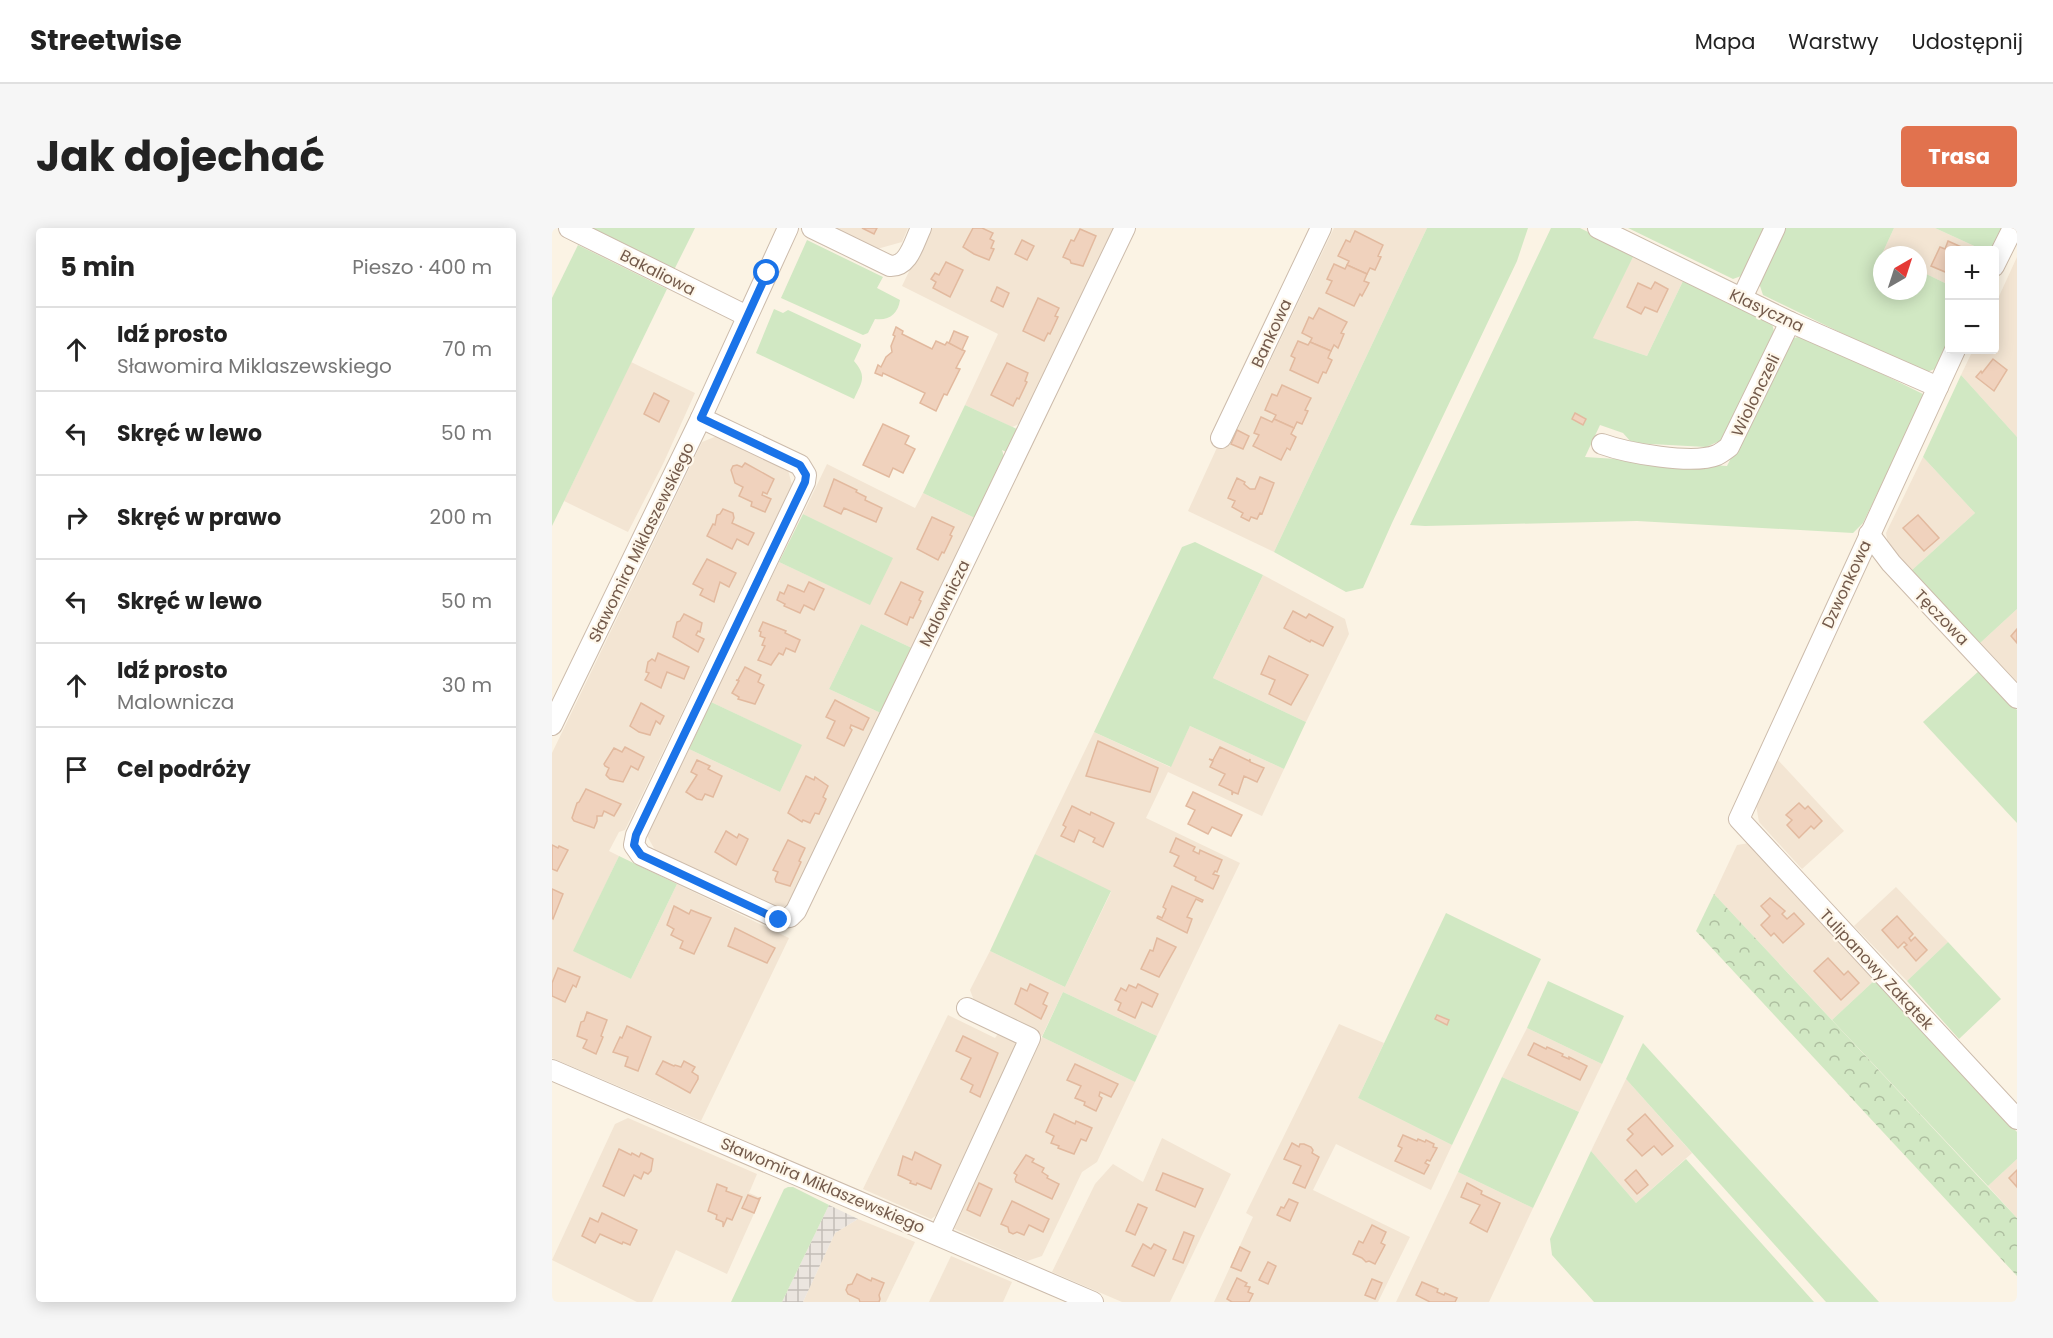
<!DOCTYPE html>
<html lang="pl">
<head>
<meta charset="utf-8">
<style>
  :root { --surface:#fff; --page:#f6f6f6; --text:#222; --muted:#767676; --line:#e0e0e0; --accent:#e1724e }
  body { margin:0; font-family:Poppins,sans-serif; background:var(--page); color:var(--text) }
  .controls { position:absolute; right:18px; top:18px; display:grid; overflow:hidden; border-radius:6px; box-shadow:0 3px 15px #0003 }
  .controls button { width:54px; height:54px; display:grid; place-items:center; padding:0; border:0; border-bottom:2px solid var(--line); background:var(--surface); color:var(--text); font:30px sans-serif }
  .compass { position:absolute; left:1321px; top:18px; width:54px; height:54px; border-radius:50%; background:var(--surface); box-shadow:0 3px 15px #0003; rotate:39deg }
  .stop { position:absolute; width:18px; height:18px; margin:-14px; border:4px solid #1a73e8; border-radius:50%; background:#fff }
  .stop.end { background:#1a73e8; border-color:#fff; box-shadow:0 2px 6px #0008 }
  .list { margin:0; padding:0; list-style:none }
  h2 { display:flex; justify-content:space-between; align-items:center; height:78px; margin:0; padding:0 24px; font-size:26px }
  h2 small { font-size:20px; font-weight:400; color:var(--muted) }
  .list li { display:grid; grid-template-columns:39px 1fr auto; gap:18px; align-items:center; box-sizing:border-box; height:84px; padding:0 24px; border-top:2px solid var(--line) }
  .list b { display:block; font-size:22px; white-space:nowrap }
  .list p { margin:0; font-size:20px; white-space:nowrap; color:var(--muted) }
  .list em { font-size:20px; font-style:normal; color:var(--muted) }
  .icon { flex:none; width:33px; height:33px; fill:none; stroke:currentColor; stroke-width:2; stroke-linecap:round; stroke-linejoin:round }
  .map { position:relative; flex:none; width:1465px; height:1074px; overflow:hidden; border-radius:6px }
  header { display:flex; align-items:center; gap:36px; box-sizing:border-box; height:84px; padding:0 30px; background:var(--surface); border-bottom:2px solid var(--line) }
  header strong { font-size:28px }
  nav { display:flex; gap:33px; margin-inline-start:auto; font-size:21px }
  .intro { display:flex; align-items:center; justify-content:space-between; box-sizing:border-box; height:144px; padding:0 36px }
  h1 { margin:0; font-size:42px }
  .button { padding:15px 27px; border-radius:6px; background:var(--accent); color:#fff; font-size:21px; font-weight:700 }
  main { display:flex; gap:36px; padding:0 36px }
  aside { flex:1; background:var(--surface); border-radius:6px; box-shadow:0 3px 15px #0003 }
  .map>svg:first-child { display:block }
  .residential { fill:#f3e5d3 }
  .industrial { fill:url(#industrial-grid) }
  .green { fill:#d1e8c3 }
  .forest { fill:url(#forest-crowns) }
  .building { fill:#f0d2bd; stroke:#e2b99e; stroke-width:1.5 }
  .lines { fill:none; stroke-linecap:round; stroke-linejoin:round }
  .minor-casing { stroke:#ccbbab; stroke-width:22 }
  .minor { stroke:#fff; stroke-width:20 }
  .route { stroke:#1a73e8; stroke-width:8 }
  .labels { text-anchor:middle; stroke-width:4.5; stroke-linejoin:round; paint-order:stroke }
  .street-label { font-size:16px; fill:#735a4b; stroke:#fef7ea }
</style>
</head>
<body>
<header>
<strong>Streetwise</strong>
<nav><a>Mapa</a><a>Warstwy</a><a>Udostępnij</a></nav>
</header>
<div class="intro"><h1>Jak dojechać</h1><a class="button">Trasa</a></div>
<main>
<aside>
<h2>5 min<small>Pieszo · 400 m</small></h2>
<ul class="list">
<li><svg class="icon" aria-label="ahead" viewBox="0 0 24 24"><path d="M12 20V5M6 11l6-6 6 6"/></svg><div><b>Idź prosto</b><p>Sławomira Miklaszewskiego</p></div><em>70 m</em></li>
<li><svg class="icon" aria-label="left" viewBox="0 0 24 24"><path d="M17 20v-9H6M10 6l-5 5 5 5"/></svg><div><b>Skręć w lewo</b></div><em>50 m</em></li>
<li><svg class="icon" aria-label="right" viewBox="0 0 24 24"><path d="M7 20v-9h11M14 6l5 5-5 5"/></svg><div><b>Skręć w prawo</b></div><em>200 m</em></li>
<li><svg class="icon" aria-label="left" viewBox="0 0 24 24"><path d="M17 20v-9H6M10 6l-5 5 5 5"/></svg><div><b>Skręć w lewo</b></div><em>50 m</em></li>
<li><svg class="icon" aria-label="ahead" viewBox="0 0 24 24"><path d="M12 20V5M6 11l6-6 6 6"/></svg><div><b>Idź prosto</b><p>Malownicza</p></div><em>30 m</em></li>
<li><svg class="icon" aria-label="arrive" viewBox="0 0 24 24"><path d="M6 21V4h12l-3 4 3 4H6"/></svg><div><b>Cel podróży</b></div></li>
</ul>
</aside>
<div class="map">
<svg width="1465" height="1074" viewBox="0 0 1465 1074">
  <defs>
    <pattern id="industrial-grid" width="8" height="8" patternUnits="userSpaceOnUse" patternTransform="scale(1.5)"><rect width="8" height="8" fill="#ebe5df"/><path d="M0 4h8M4 0v8" fill="none" stroke="#c3bdb7"/></pattern>
    <pattern id="forest-crowns" width="20" height="18" patternUnits="userSpaceOnUse" patternTransform="scale(1.5)"><rect width="20" height="18" fill="#d1e8c3"/><path d="M2 6a3 3 0 1 1 6 0M12 15a3 3 0 1 1 6 0" fill="none" stroke="#aebfa0"/></pattern>
  </defs>
  <rect width="100%" height="100%" fill="#fbf3e4"/>
  <g class="residential">
    <path d="M283 0H356L350 14 325 21Z"/>
    <path d="M378 0H567L476 192 460 199 413 177 446 106 350 58Z"/>
    <path d="M782 0H875L722 324 636 283 668 213 678 217Z"/>
    <path d="M1342 0H1383L1431 22H1398L1397 57 1366 42V27L1330 26Z"/>
    <path d="M1082 27 1132 51 1095 128 1040 110Z"/>
    <path d="M1465 29V209L1409 147 1421 122H1442L1443 77Z"/>
    <path d="M79 134 143 165 111 236 76 304 12 273Z"/>
    <path d="M165 208 236 242 240 257 73 602 67 604 57 623 67 628 22 723 79 751 125 656 237 710 149 893 0 830V525L150 214Z"/>
    <path d="M1371 229 1423 285 1359 343 1336 317 1334 305Z"/>
    <path d="M275 236 363 280 371 265 427 292 364 422 309 396 277 461 333 487 242 675 227 680 103 622 94 606 137 521 228 564 249 517 159 474 227 334 317 376 340 331 251 286Z"/>
    <path d="M711 347 793 391 797 406 754 494 661 450Z"/>
    <path d="M1465 381V457L1427 416Z"/>
    <path d="M638 498 732 541 710 588 616 544 594 590 688 635 605 808 511 764 490 808 423 775 418 762 438 723 513 759 559 664 483 626 542 504 618 539Z"/>
    <path d="M1226 532 1292 603 1250 641 1207 594 1204 577Z"/>
    <path d="M1197 615 1324 751 1280 792 1162 666 1185 617Z"/>
    <path d="M1344 659 1396 714 1355 753 1302 698Z"/>
    <path d="M396 787 443 810 446 806 466 814 386 986 379 991 311 961Z"/>
    <path d="M787 796 832 815 806 870 900 917 879 962 784 916 761 962 858 1009 826 1074H662L701 989 694 985Z"/>
    <path d="M975 800 1050 836 1027 884 950 849Z"/>
    <path d="M490 809 583 854 545 934 530 944 490 1028 475 1033 398 999Z"/>
    <path d="M1074 851 1140 925 1084 975 1039 923Z"/>
    <path d="M76 890 205 946 197 965 209 970 175 1046 124 1022 100 1074H85L0 1032 63 896Z"/>
    <path d="M610 910 679 946 618 1074H570L500 1044 543 956 561 936 591 954Z"/>
    <path d="M1465 931V990L1436 958Z"/>
    <path d="M906 944 981 980 937 1074H844Z"/>
    <path d="M306 991 363 1014 334 1074H251L283 1005Z"/>
    <path d="M399 1028 460 1054 451 1074H377Z"/>
  </g>
  <path class="industrial" d="M277 977 306 991 283 1005 251 1074H230Z"/>
  <g class="green">
    <path d="M39 0H143L122 42Z"/>
    <path d="M875 0H976L965 33 840 295 811 360 794 364 722 324Z"/>
    <path d="M999 0H1028L1082 27 1041 110 1095 128 1132 51 1219 92 1222 103 1170 212 1154 219 1080 215 1071 205 1048 197 1033 229 1175 238 1237 112 1251 107 1373 167 1311 295 1301 305 1085 293 873 298 858 297Z"/>
    <path d="M1076 0H1214L1192 47 1181 51Z"/>
    <path d="M1232 0H1342L1330 26 1332 27H1330V63H1366V42L1397 57V114L1386 140 1372 145 1211 67 1207 55Z"/>
    <path d="M1383 0H1451L1440 22H1431Z"/>
    <path d="M255 12 331 49 325 60 348 72C346 86 337 93 323 91L316 105 311 107 229 70Z"/>
    <path d="M26 17 115 61 0 298V70Z"/>
    <path d="M222 81 231 85 236 82 309 116V118L302 133C316 149 309 155 302 171L204 125Z"/>
    <path d="M1409 147 1465 209V381L1427 416 1359 343 1423 285 1371 229Z"/>
    <path d="M413 177 469 203 458 226 450 222 454 235 427 292 371 265Z"/>
    <path d="M251 286 341 330 318 377 227 334Z"/>
    <path d="M643 314 711 347 661 450 754 494 732 541 638 498 619 539 542 504 630 319Z"/>
    <path d="M309 396 364 422 333 487 277 461Z"/>
    <path d="M1428 442 1465 482V595L1371 494Z"/>
    <path d="M159 474 250 517 228 564 137 521Z"/>
    <path d="M483 626 559 663 513 759 438 723Z"/>
    <path d="M67 628 125 656 79 751 21 723Z"/>
    <path d="M894 685 989 731 900 917 806 870Z"/>
    <path d="M1396 714 1449 771 1407 811 1355 753Z"/>
    <path d="M1324 751 1465 904V931L1436 958 1280 792Z"/>
    <path d="M996 753 1072 788 1050 836 975 800Z"/>
    <path d="M511 764 605 808 583 854 490 809Z"/>
    <path d="M1091 815 1327 1074H1274L1074 851Z"/>
    <path d="M950 849 1027 884 981 980 906 944Z"/>
    <path d="M1039 923 1084 975 1134 931 1262 1074H1042L1000 1027 998 1011Z"/>
    <path d="M236 959H241L277 977 230 1074H179L232 961Z"/>
  </g>
  <path class="forest" d="M1162 666 1465 990V1048L1144 703Z"/>
  <g class="building">
    <path d="M310 0H325L322 6Z"/>
    <path d="M421 0H430L441 5 438 11 442 13 439 20 442 21 437 32 422 26 411 19Z"/>
    <path d="M528 1 544 8 531 38 519 35 518 32 511 29 519 12 522 13Z"/>
    <path d="M803 3 831 17 826 28 829 29 823 42 818 40 815 46 795 37 797 33 786 28 794 12 798 14Z"/>
    <path d="M470 12 482 18 475 32 463 26Z"/>
    <path d="M1396 13 1416 22H1398V46L1379 38 1388 19 1393 21Z"/>
    <path d="M394 34 411 42 398 69 381 60 384 54 379 51 383 45 387 47Z"/>
    <path d="M782 36 793 41 795 37 815 46 812 53 817 55 810 68 808 66 802 78 774 65 780 53 775 51Z"/>
    <path d="M1103 54 1116 61 1105 84 1093 79 1089 86 1075 79 1086 55 1099 61Z"/>
    <path d="M445 59 457 65 451 79 439 73Z"/>
    <path d="M486 70 507 80 503 88 506 89 498 106 496 105 492 113 471 103Z"/>
    <path d="M767 80 795 94 789 105 792 106 786 120 782 117 779 123 758 114 760 110 750 105 757 89 761 91Z"/>
    <path d="M344 99 351 103 350 106 380 121 384 113 393 117 395 114 413 123 404 140 408 141 395 167 392 166 384 183 368 175 373 165 331 145 330 148 323 145 326 137 329 139 334 129 340 124 339 118 343 108 341 107Z"/>
    <path d="M402 103 416 109 410 122 397 115Z"/>
    <path d="M746 113 756 117 758 114 779 123 776 130 780 132 774 145 771 144 766 155 738 142 743 130 739 128Z"/>
    <path d="M1441 131 1455 142 1442 163 1424 149 1429 143 1430 145Z"/>
    <path d="M455 135 476 145 473 153 475 154 467 171 465 170 461 178 439 167Z"/>
    <path d="M730 157 759 170 753 182 756 183 750 196 745 194 742 200 722 191 724 187 713 182 720 166 725 168Z"/>
    <path d="M102 165 117 173 107 194 92 186Z"/>
    <path d="M1023 185 1034 191 1031 197 1020 191Z"/>
    <path d="M709 189 720 194 722 191 742 200 739 206 744 209 738 222 735 220 729 232 701 218 707 207 702 205Z"/>
    <path d="M331 196 357 208 353 216 363 221 351 245 341 240 337 249 311 237Z"/>
    <path d="M685 202 697 208 691 221 679 216Z"/>
    <path d="M193 235 222 251 215 266 211 264 210 267 219 271 213 284 199 278 200 274 187 268 191 259 183 255 179 242 181 238 185 237 190 239Z"/>
    <path d="M708 249 722 255 710 286 708 285 705 291 699 289 697 293 689 289 691 285 680 279 683 273 676 270 685 250 693 254 692 256 698 261H703Z"/>
    <path d="M282 251 305 262 304 264 314 269 313 272 330 280 324 294 292 280 289 286 272 278Z"/>
    <path d="M171 281 181 285 182 290 180 295 202 305 196 317 185 311 180 321 155 308 161 296 163 297 165 287 168 286Z"/>
    <path d="M1366 287 1387 310 1372 323 1351 300Z"/>
    <path d="M380 289 402 299 398 307 400 308 392 325 390 324 386 332 365 321Z"/>
    <path d="M155 331 184 345 177 359 168 354 162 374 148 367 151 361 141 356Z"/>
    <path d="M257 354 272 361 262 382 252 377 248 385 232 378 233 376 225 372 228 364 232 366 236 357 252 364Z"/>
    <path d="M349 354 371 364 367 372 369 373 361 390 358 389 355 397 333 386Z"/>
    <path d="M741 383 754 390 757 386 781 399 771 418 759 412 758 414 732 400Z"/>
    <path d="M132 386 150 395 148 404 146 403 144 407 152 411 146 424 121 409 125 394 128 393Z"/>
    <path d="M211 394 234 403 233 405 248 412 243 424 234 420 231 427 227 425 219 437 206 432 213 418 210 417 213 410 208 408 209 404 207 403Z"/>
    <path d="M1465 401V415L1459 408Z"/>
    <path d="M106 425 137 439 132 451 115 444 109 460 93 452 97 445 94 444 96 434 100 431 103 433Z"/>
    <path d="M717 428 756 447 739 477 717 466 723 452 709 446Z"/>
    <path d="M193 439 209 447 206 454 212 457 203 476 186 471 187 469 180 465 187 453 184 452H186Z"/>
    <path d="M283 472 317 490 311 502 299 497 298 500 300 502 292 518 275 510 283 493 274 489Z"/>
    <path d="M89 475 112 488 108 496 104 493 98 507 87 504 78 498Z"/>
    <path d="M546 513 606 540 598 564 534 548Z"/>
    <path d="M73 519 92 529 86 542 79 538 71 554 58 551 54 547 57 540 53 538 52 536 62 520 70 524Z"/>
    <path d="M668 519 697 533 698 531V534L712 540 705 554 692 548 686 566 681 564 680 567V563L667 557 673 546 658 539 661 533 657 531 661 532Z"/>
    <path d="M145 532 158 538 156 541 170 548 161 569 153 566 150 572 145 571 134 564 145 547 139 544Z"/>
    <path d="M254 548 262 552 263 549 276 558 271 569 274 571 267 586 263 585 258 595 251 592 250 594 236 585Z"/>
    <path d="M34 561 69 576 62 588 52 583 50 588H45V593L42 600 22 593 20 590 25 575 27 574Z"/>
    <path d="M641 564 690 587 679 608 660 599 656 606 636 596 643 582 634 578Z"/>
    <path d="M1247 575 1253 581 1256 578 1270 593 1262 601 1259 598 1247 610 1235 597 1240 592 1234 587Z"/>
    <path d="M520 578 538 587 539 584 562 595 551 619 541 614 543 610 527 602 522 614 509 608 514 599 511 597Z"/>
    <path d="M174 603 185 610 187 606 196 611 184 637 163 624Z"/>
    <path d="M624 610 643 619 641 623 647 626 648 622 670 632 665 644 663 643 661 646 667 648 661 661 643 652 644 649 622 638 627 628 618 624Z"/>
    <path d="M236 612 253 620 247 633 249 634 238 658 224 654 223 651 226 644 221 642Z"/>
    <path d="M0 617 6 620 7 618 16 622 5 643 0 641Z"/>
    <path d="M620 658 651 672 650 674 644 671 635 689 640 691 635 705 605 690 606 688 610 690 614 681 611 679Z"/>
    <path d="M0 661 11 666 1 691 0 690Z"/>
    <path d="M1218 670 1233 683 1230 686 1235 691 1242 685 1252 696 1231 715 1222 705 1219 708 1209 697 1218 688 1209 678Z"/>
    <path d="M122 678 137 686 139 682 159 690 142 726 128 720 131 713 119 707 122 701 115 697Z"/>
    <path d="M1345 688 1361 706 1357 710 1359 713 1363 709 1375 722 1364 733 1352 719 1355 717 1352 714 1346 720 1330 702Z"/>
    <path d="M183 700 223 720 215 735 176 718Z"/>
    <path d="M605 710 624 719 607 749 589 741 598 722 601 723Z"/>
    <path d="M1276 730 1292 747 1296 743 1307 755 1289 772 1262 743Z"/>
    <path d="M6 740 28 749 24 759 21 757 13 774 0 768V755Z"/>
    <path d="M478 756 496 765 491 776 495 778 489 791 463 776 469 760 475 763Z"/>
    <path d="M586 756 606 766 600 779 590 774 583 790 566 782 569 775 563 772 569 760 574 763 577 757 584 760Z"/>
    <path d="M35 784 55 792 49 808 51 809 44 826 31 820 35 812 25 808 29 794 32 793Z"/>
    <path d="M885 787 897 792 895 797 883 791Z"/>
    <path d="M75 798 99 809 86 843 73 838 76 829 61 824 68 809 70 810Z"/>
    <path d="M411 808 446 825 428 869 418 864 421 857 409 851 419 830 404 823Z"/>
    <path d="M982 815 994 821 995 819 1011 826 1010 828 1017 831V829L1035 838 1028 852 976 827Z"/>
    <path d="M111 833 122 838 123 837 129 839 132 833 143 839 140 844 146 848V851L138 865 104 846Z"/>
    <path d="M523 836 566 856 559 869 548 864 547 868 550 870 544 883 532 877 533 874 523 870 529 858 515 852Z"/>
    <path d="M502 886 523 896 524 893 540 900 534 913 529 911 522 926 506 920 507 918 499 915 502 908 494 904Z"/>
    <path d="M1093 886 1121 918 1110 927 1102 918 1090 928 1075 912 1081 906 1076 901Z"/>
    <path d="M851 907 865 913 866 911 873 914 874 912 882 916 881 919 885 920 878 933 875 932 873 935 877 937 872 946 843 933 850 920 846 918Z"/>
    <path d="M740 915 747 919 748 916H752L759 919 761 922 760 925 767 929 753 960 741 955 749 938 732 931Z"/>
    <path d="M67 921 79 927 80 925 87 929 89 925 101 931 99 943 96 946 92 944 89 951 82 947 72 968 51 958Z"/>
    <path d="M363 924 389 937 379 961 365 955 364 957 358 955 359 953 346 947 351 928 360 932Z"/>
    <path d="M474 927 482 931 480 934 492 940 490 944 496 948 495 950 507 956 500 971 464 954 463 951 465 947 462 945Z"/>
    <path d="M1084 942 1096 957 1085 966 1073 952Z"/>
    <path d="M1465 942V959L1457 950Z"/>
    <path d="M611 945 651 961 643 979 604 962Z"/>
    <path d="M427 955 440 961 428 988 415 982Z"/>
    <path d="M915 955 930 963 929 966 948 975 935 1004 918 995 928 977 909 969Z"/>
    <path d="M165 956 175 960 174 963 190 969 180 992 175 990 171 999V994L164 991 165 987 156 983Z"/>
    <path d="M196 967 206 971 208 970 202 985 190 980Z"/>
    <path d="M737 971 746 975 738 993 725 987 729 979 732 980Z"/>
    <path d="M460 973 497 991 491 1004 477 997 472 1007 465 1004 461 1006 457 1004 456 999 449 996Z"/>
    <path d="M586 976 595 980 583 1007 574 1003Z"/>
    <path d="M50 985 85 1002 78 1017 71 1014 70 1016 48 1006 43 1015 30 1008 38 990 46 994Z"/>
    <path d="M820 997 834 1004 829 1015 833 1017 823 1036 817 1033 814 1034 810 1030 801 1026 807 1013 811 1015Z"/>
    <path d="M632 1004 642 1008 631 1035 621 1031Z"/>
    <path d="M591 1016 599 1021 602 1016 614 1022 602 1048 580 1038Z"/>
    <path d="M688 1019 698 1024 689 1043 679 1039Z"/>
    <path d="M716 1034 724 1038 716 1056 707 1052Z"/>
    <path d="M305 1046 319 1053 320 1050 332 1055 327 1067 328 1071 327 1074H308L307 1071 296 1066 294 1062 296 1057 300 1056Z"/>
    <path d="M685 1050 695 1055 693 1058 698 1059 696 1064 701 1066 697 1074H680L675 1071Z"/>
    <path d="M820 1051 830 1055 823 1071 813 1067Z"/>
    <path d="M870 1054 886 1061 885 1064 892 1067 893 1065 905 1070 903 1074H878L864 1067Z"/>
  </g>
  <g class="lines">
    <g class="minor-casing">
      <g id="minor">
        <path d="M17 0 195 88"/>
        <path d="M260 0 338 38C357 39 362 14 369 0"/>
        <path d="M1046 0 1238 94 1386 159"/>
        <path d="M1442 38 1461 0"/>
        <path d="M1190 70 1223 0"/>
        <path d="M1403 122 1187 591 1465 891"/>
        <path d="M149 190 248 237 254 247 253 254 84 607 82 617 89 627 227 691 238 689 244 683 573 0"/>
        <path d="M669 210 769 0"/>
        <path d="M1050 216C1075 225 1141 237 1165 227 1169 225 1173 222 1177 219L1238 94"/>
        <path d="M1317 306 1339 335 1465 470"/>
        <path d="M0 497 149 190 236 0"/>
        <path d="M0 842 541 1074"/>
        <path d="M387 1007 478 810 415 780"/>
      </g>
    </g>
    <use href="#minor" class="minor"/>
  </g>
  <g class="lines">
    <path class="route" d="M215 45 149 190 248 237 254 247 253 254 84 607 82 617 89 627 227 692"/>
  </g>
  <g class="labels">
    <g class="street-label">
      <text transform="translate(106 44) rotate(27)" y="6">Bakaliowa</text>
      <text transform="translate(1215 82) rotate(25)" y="6">Klasyczna</text>
      <text transform="translate(719 105) rotate(-65)" y="6">Bankowa</text>
      <text transform="translate(1203 167) rotate(-64)" y="6">Wiolonczeli</text>
      <text transform="translate(89 314) rotate(-64)" y="6">Sławomira Miklaszewskiego</text>
      <text transform="translate(1294 356) rotate(-65)" y="6">Dzwonkowa</text>
      <text transform="translate(392 375) rotate(-64)" y="6">Malownicza</text>
      <text transform="translate(1390 389) rotate(46)" y="6">Tęczowa</text>
      <text transform="translate(1325 741) rotate(47)" y="6">Tulipanowy Zakątek</text>
      <text transform="translate(271 957) rotate(23)" y="6">Sławomira Miklaszewskiego</text>
    </g>
  </g>
</svg>
<div class="controls">
<button>+</button>
<button>−</button>
</div>
<svg class="compass" viewBox="-18 -18 36 36"><path d="M0-13l5 13h-10z" fill="#e53935"/><path d="M0 13l5-13h-10z" fill="#767676"/></svg>
<div class="stop" style="left:215px;top:45px"></div>
<div class="stop end" style="left:227px;top:692px"></div>
</div>
</main>
</body>
</html>
